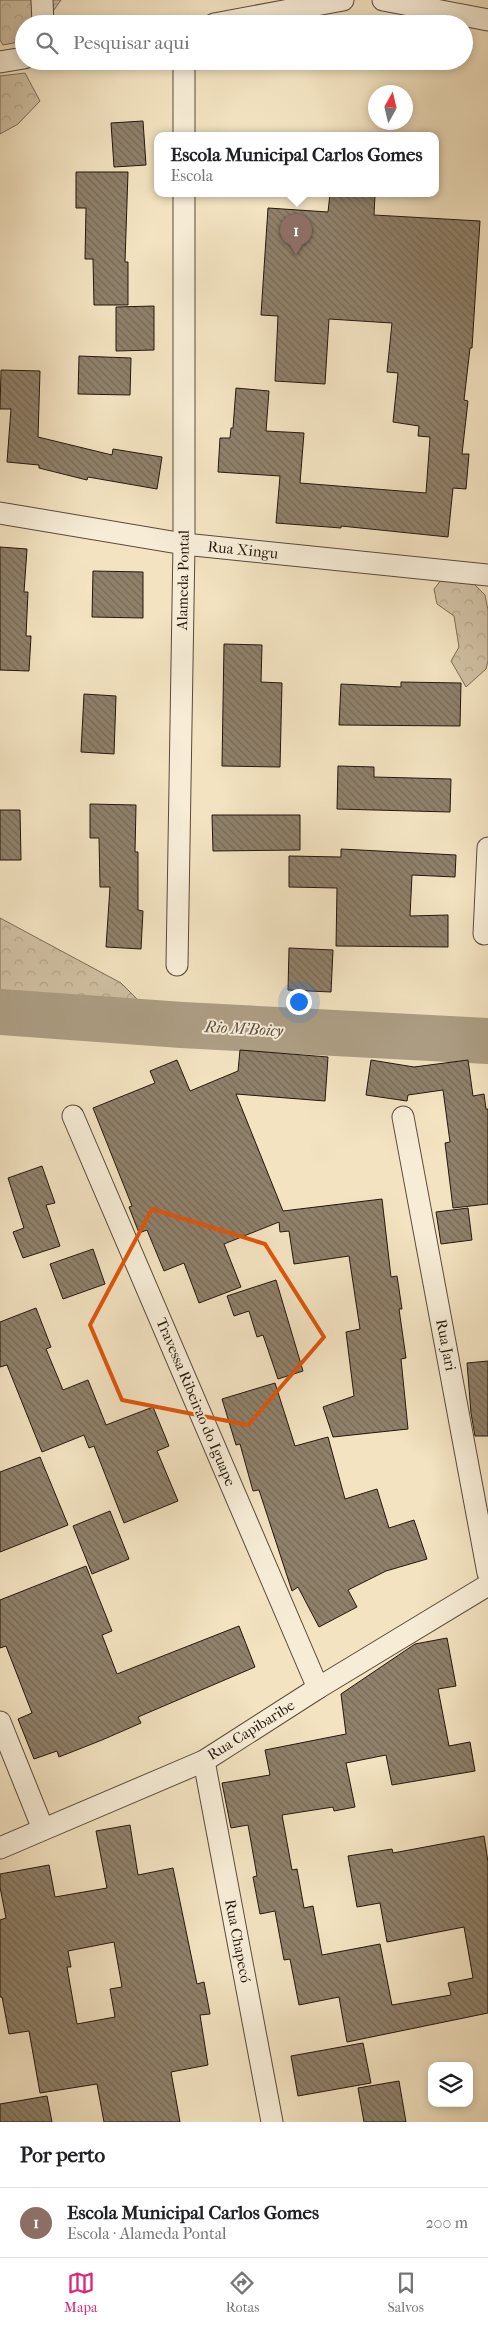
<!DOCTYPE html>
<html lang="pt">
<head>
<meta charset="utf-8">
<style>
  :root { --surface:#fff; --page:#f2f2f2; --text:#202124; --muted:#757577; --line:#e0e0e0; --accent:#db2777 }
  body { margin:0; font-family:"IM FELL French Canon",serif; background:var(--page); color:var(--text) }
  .controls { position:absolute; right:15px; bottom:15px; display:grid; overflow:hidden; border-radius:10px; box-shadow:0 2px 8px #0003 }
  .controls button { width:45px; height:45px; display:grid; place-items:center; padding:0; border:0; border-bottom:1px solid var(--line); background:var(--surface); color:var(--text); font:25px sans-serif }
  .compass { position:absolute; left:368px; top:85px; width:45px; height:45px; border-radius:50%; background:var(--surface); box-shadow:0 2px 8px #0003; rotate:8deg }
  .you { position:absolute; left:298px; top:1001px; width:18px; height:18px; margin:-12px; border:4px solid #fff; border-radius:50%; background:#1a73e8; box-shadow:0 0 0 8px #1a73e833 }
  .badge { display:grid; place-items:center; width:32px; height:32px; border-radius:50%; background:var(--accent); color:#fff; font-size:16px; font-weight:700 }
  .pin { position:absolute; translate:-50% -41px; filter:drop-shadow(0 1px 2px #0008) }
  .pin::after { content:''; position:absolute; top:26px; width:18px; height:15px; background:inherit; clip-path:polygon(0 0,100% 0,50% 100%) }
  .popup { position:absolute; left:154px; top:132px; width:285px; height:65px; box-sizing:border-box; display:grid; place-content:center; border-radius:10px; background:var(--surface); filter:drop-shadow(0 1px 4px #0005); font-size:16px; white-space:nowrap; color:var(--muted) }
  .popup b { font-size:19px; color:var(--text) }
  .popup::after { content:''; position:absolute; left:50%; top:100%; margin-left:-10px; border:10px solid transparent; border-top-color:var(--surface) }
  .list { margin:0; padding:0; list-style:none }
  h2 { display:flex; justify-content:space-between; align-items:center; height:65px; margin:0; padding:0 20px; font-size:21px }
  h2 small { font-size:16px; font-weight:400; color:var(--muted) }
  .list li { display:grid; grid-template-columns:32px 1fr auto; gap:15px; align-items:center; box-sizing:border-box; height:70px; padding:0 20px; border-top:1px solid var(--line) }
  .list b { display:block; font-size:19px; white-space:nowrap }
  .list p { margin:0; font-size:16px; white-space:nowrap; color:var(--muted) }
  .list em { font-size:16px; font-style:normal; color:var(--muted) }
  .icon { flex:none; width:28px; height:28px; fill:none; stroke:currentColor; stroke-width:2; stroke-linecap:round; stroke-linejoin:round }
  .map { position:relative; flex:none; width:488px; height:2122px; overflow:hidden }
  .search { position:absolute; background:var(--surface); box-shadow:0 2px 8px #0003; left:15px; right:15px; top:15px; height:55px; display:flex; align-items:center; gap:12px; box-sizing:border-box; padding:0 18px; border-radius:28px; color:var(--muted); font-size:19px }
  .sheet { height:135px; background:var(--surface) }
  nav { display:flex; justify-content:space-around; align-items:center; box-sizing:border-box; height:70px; border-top:1px solid var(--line); background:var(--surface); font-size:14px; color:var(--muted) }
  nav a { display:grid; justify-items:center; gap:2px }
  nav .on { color:var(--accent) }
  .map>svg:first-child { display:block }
  .forest { fill:url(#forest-crowns); stroke:#7a6c58 }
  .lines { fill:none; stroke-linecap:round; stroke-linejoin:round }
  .river { stroke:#ad9e84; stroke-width:46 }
  .building { fill:url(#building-back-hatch); stroke:#24170e; fill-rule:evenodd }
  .street-casing { stroke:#584a3b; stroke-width:23 }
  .street { stroke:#f7edd7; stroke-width:21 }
  .marked { fill:none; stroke:#de560c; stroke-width:4; stroke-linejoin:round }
  .labels { text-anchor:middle; stroke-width:4; stroke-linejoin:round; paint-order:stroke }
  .street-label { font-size:15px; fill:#24170e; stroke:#f7edd7 }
  .water-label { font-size:16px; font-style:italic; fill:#5b4d3d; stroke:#f7edd7 }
</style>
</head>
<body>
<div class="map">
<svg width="488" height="2122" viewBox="0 0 488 2122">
  <defs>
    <pattern id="forest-crowns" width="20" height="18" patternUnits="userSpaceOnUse" patternTransform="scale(1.25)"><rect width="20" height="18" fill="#d0c0a3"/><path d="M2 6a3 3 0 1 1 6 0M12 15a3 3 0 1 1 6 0" fill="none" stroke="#b2a48b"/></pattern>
    <pattern id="building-back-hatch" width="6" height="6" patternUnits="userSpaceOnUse" patternTransform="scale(1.25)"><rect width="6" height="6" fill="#90816b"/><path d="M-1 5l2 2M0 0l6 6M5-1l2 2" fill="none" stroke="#756956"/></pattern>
  </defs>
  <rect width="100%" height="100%" fill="#f3e3c1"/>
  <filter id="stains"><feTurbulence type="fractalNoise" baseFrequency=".004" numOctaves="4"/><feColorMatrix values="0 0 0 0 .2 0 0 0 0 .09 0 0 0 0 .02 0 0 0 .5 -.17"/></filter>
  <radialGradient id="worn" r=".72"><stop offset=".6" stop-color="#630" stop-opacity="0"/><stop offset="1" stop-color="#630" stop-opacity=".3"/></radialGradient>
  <g class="forest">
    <path d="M0 0H61L44 24H24V41L3 45 0 40Z"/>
    <path d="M25 73 40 101 18 124 0 134V76Z"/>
    <path d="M467 577 485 595 488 610V661L486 669 466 687 451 661 459 647 454 616 437 604 434 589 442 579Z"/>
    <path d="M0 918 121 983 144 1006 135 1037 0 1033Z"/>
  </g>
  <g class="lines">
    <path class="river" d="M0 1012 182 1025 488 1041"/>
  </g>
  <g class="building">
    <path d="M143 121 146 165 114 167 111 123Z"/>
    <path d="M76 172H128L125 262H128V305H94L93 259H85L86 208H76Z"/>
    <path d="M330 194H375L374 215 480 221 472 348H470L464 400 468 401 462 454H469L466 489 453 488 448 537 341 526V528L276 523 280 476 218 472 220 438H230L231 428H233L236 388 269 391 266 431 304 433 300 483 426 493 430 437 418 436 419 426 393 422 398 373 387 372 392 323 329 319 325 384 275 381 278 316 261 315 268 208 328 212Z"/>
    <path d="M154 306V350L116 351V307Z"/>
    <path d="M79 356 131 358 130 395 78 394Z"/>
    <path d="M1 370 40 371 38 437 112 455 113 449 162 457 157 489 88 477 87 480 39 468V465L7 462 11 409H0Z"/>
    <path d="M0 547 27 549 24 592H28L26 636H31L29 671 0 670Z"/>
    <path d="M93 571 143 572V618L92 617Z"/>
    <path d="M224 644 262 645 261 682 282 683 280 767 222 766Z"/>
    <path d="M401 682 461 683 460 726 339 725 341 684 401 687Z"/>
    <path d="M84 694 116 696 114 754 81 752Z"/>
    <path d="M338 766 374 767V777L451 779 450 812 337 809Z"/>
    <path d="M90 804 136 805 135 852H138V910L143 911 141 949 106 947 110 887H100L99 838H90Z"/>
    <path d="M0 810H20L21 860H0Z"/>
    <path d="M212 815H300V850L213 851Z"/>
    <path d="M341 849 456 855 455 877 412 875 410 916 448 915V947L336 946 337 888 289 887V856L341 857Z"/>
    <path d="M289 948 333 950 331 992 288 990Z"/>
    <path d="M240 1050 328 1057 325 1101 236 1094 283 1211 382 1199 391 1277 397 1276 402 1309H399L406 1358 401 1359 408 1429 333 1437 323 1407 354 1396 346 1332 360 1329 349 1256 294 1264 289 1231 280 1232 279 1222 224 1244 241 1287 199 1303 184 1263 164 1271 147 1230 139 1233 129 1207 132 1206 93 1108 155 1083 150 1071 177 1060 190 1091 238 1071Z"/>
    <path d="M371 1060 414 1067 468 1060 473 1096 484 1094 486 1109H488V1204L453 1208 445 1143 450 1142 443 1090 408 1095 407 1101 366 1095Z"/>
    <path d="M42 1166 55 1203 46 1205 60 1246 23 1258 13 1232 24 1228 8 1178Z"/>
    <path d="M468 1208 472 1240 441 1244 436 1212Z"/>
    <path d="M93 1249 105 1284 63 1299 50 1264Z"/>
    <path d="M276 1280 303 1371 278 1379 263 1335 257 1337 249 1311 234 1316 227 1296Z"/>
    <path d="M36 1308 51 1347 46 1349 63 1390 88 1380 106 1425 153 1407 169 1446 157 1451 178 1501 124 1523 94 1446 89 1448 84 1435 42 1452 7 1365 0 1367V1322Z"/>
    <path d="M488 1361V1436H475L471 1413 467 1363Z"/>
    <path d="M275 1383 295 1446 328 1437 345 1499 377 1489 389 1528 414 1520 427 1559 386 1571 348 1590 357 1607 319 1627 298 1587 292 1591 259 1490 253 1491 240 1444 236 1445 222 1399Z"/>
    <path d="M40 1457 68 1525 0 1552V1472Z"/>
    <path d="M110 1511 129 1559 92 1574 73 1526Z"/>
    <path d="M86 1566 112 1631 102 1635 117 1674 239 1626 255 1667 138 1717 141 1723 102 1740 59 1757 57 1751 34 1759 18 1719 32 1713 6 1646 0 1648V1600Z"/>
    <path d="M447 1638 456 1686 438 1689 449 1746 470 1742 475 1771 392 1785 386 1755 346 1763 355 1807 334 1811 333 1807 282 1815 292 1870 297 1869 304 1908 313 1906 322 1955 380 1944 392 2005 451 1995 448 1983 473 1978 464 1927 387 1942 380 1903 357 1907 348 1856 392 1849 393 1853 484 1836 488 1862V2013L347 2042 339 1997 299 2005 290 1959 284 1960 275 1911 260 1914 253 1877 257 1876 248 1825 231 1828 222 1783 270 1775 265 1750 346 1734 341 1694 415 1644Z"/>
    <path d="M130 1825 138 1875 173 1868 197 1984 204 1982 210 2014 200 2015 208 2065 171 2072 180 2122H104L97 2084 40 2093 29 2031 9 2034 2 1997H0V1920L6 1918 0 1887V1874L49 1865 55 1897 107 1888 96 1831ZM114 1942 122 1987 110 1989 115 2017 77 2024 67 1967H71L68 1951Z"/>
    <path d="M363 2043 371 2083 298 2096 291 2056Z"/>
    <path d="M399 2081 406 2122H364L358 2088Z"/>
    <path d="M47 2096 52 2122H0V2104Z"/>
  </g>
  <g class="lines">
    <g class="street-casing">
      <g id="street">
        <path d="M42 0 43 24"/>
        <path d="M383 0 488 20"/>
        <path d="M214 24 343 0"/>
        <path d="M0 62 24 58"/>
        <path d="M184 136V61"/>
        <path d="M0 513 184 544 488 575"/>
        <path d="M484 934 488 848"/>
        <path d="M177 965 184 544V194"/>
        <path d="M73 1116 318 1688"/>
        <path d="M403 1117 488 1573"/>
        <path d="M0 1722 43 1829"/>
        <path d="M204 1761 272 2122"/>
        <path d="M0 1848 204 1761 318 1688 488 1585"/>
      </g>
    </g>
    <use href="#street" class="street"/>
  </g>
  <path class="marked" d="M152 1209 265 1244 324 1337 248 1425 122 1400 90 1325Z"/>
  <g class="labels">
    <g class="street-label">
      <text transform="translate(243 550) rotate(6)" y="5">Rua Xingu</text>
      <text transform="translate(183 580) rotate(-89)" y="5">Alameda Pontal</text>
      <text transform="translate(446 1345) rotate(79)" y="5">Rua Jari</text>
      <text transform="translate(196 1402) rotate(67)" y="5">Travessa Ribeirao do Iguape</text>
      <text transform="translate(251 1730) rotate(-32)" y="5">Rua Capibaribe</text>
      <text transform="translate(238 1941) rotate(79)" y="5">Rua Chapecó</text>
    </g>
    <g class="water-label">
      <text transform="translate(244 1028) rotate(3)" y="6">Rio M'Boicy</text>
    </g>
  </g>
  <rect width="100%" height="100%" filter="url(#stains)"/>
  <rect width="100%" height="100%" fill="url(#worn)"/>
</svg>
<div class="controls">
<button><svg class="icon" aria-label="layers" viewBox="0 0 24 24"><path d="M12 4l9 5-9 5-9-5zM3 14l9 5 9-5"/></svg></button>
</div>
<svg class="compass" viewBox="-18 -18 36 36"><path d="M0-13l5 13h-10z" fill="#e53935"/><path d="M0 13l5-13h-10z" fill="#757577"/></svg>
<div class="you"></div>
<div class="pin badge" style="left:296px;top:255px;background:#8d6e63">1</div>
<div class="popup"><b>Escola Municipal Carlos Gomes</b>Escola</div>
<div class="search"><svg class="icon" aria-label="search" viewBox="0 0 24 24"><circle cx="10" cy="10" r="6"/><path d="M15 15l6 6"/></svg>Pesquisar aqui</div>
</div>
<section class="sheet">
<h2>Por perto<small></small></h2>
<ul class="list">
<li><span class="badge" style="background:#8d6e63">1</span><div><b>Escola Municipal Carlos Gomes</b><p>Escola · Alameda Pontal</p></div><em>200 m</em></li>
</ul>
</section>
<nav>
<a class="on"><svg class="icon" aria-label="map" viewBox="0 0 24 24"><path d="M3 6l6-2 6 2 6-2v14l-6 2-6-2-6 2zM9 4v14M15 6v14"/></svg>Mapa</a>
<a><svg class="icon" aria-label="directions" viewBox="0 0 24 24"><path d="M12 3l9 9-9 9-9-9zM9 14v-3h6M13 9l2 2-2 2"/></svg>Rotas</a>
<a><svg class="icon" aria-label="saved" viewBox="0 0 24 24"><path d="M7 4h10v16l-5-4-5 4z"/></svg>Salvos</a>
</nav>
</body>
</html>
